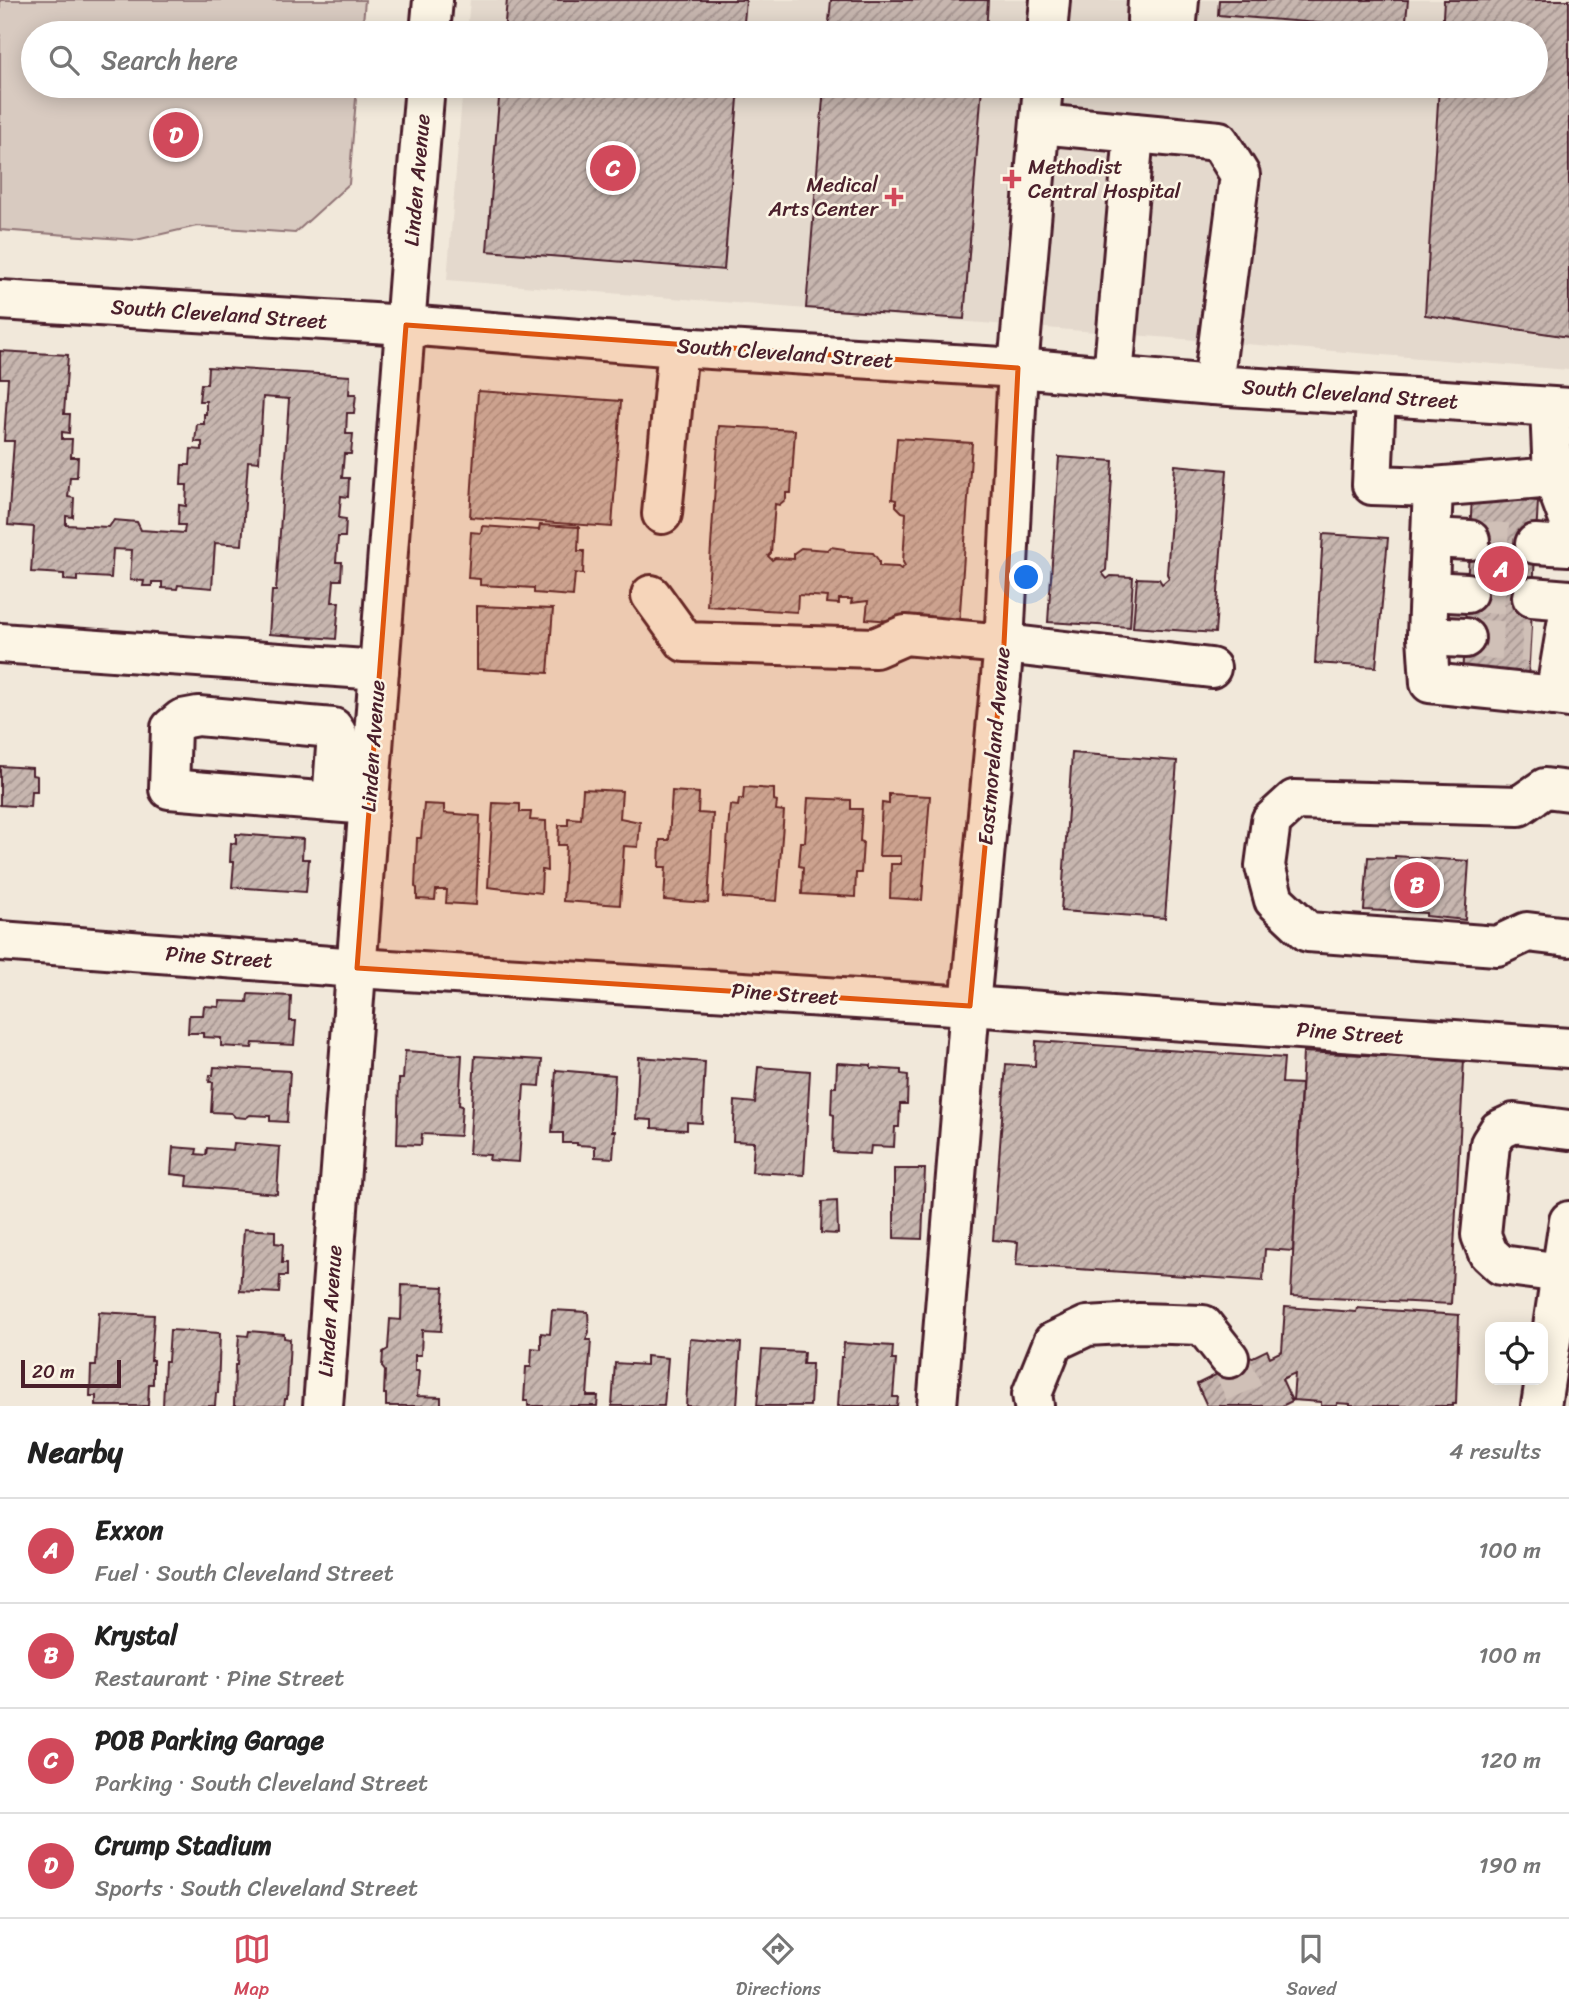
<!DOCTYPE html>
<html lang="en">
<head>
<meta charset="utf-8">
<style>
  :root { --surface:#fff; --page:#f2f2f2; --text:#222; --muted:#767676; --line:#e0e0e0; --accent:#d1495b }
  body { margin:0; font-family:Sriracha,sans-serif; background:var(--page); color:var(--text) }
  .controls { position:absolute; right:21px; bottom:21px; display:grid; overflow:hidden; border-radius:14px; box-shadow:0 4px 18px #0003 }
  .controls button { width:63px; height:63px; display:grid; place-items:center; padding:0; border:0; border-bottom:2px solid var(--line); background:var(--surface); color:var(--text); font:35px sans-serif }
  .scale { position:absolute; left:21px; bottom:18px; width:100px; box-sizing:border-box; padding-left:7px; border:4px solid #4a1f2b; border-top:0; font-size:19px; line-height:24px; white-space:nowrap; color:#4a1f2b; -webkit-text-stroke:5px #fcf5e5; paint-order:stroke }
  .you { position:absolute; left:1027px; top:578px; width:24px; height:24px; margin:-18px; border:5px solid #fff; border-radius:50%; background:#1a73e8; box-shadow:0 0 0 10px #1a73e833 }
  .badge { display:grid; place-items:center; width:46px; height:46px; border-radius:50%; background:var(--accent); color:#fff; font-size:23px; font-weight:700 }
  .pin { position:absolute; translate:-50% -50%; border:4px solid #fff; box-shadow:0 2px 7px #0006 }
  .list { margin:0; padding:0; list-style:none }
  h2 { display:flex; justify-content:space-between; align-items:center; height:91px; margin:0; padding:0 28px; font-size:30px }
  h2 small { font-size:23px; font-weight:400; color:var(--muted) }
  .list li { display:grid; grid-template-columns:46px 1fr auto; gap:21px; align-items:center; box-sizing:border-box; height:105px; padding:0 28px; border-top:2px solid var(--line) }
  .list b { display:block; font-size:26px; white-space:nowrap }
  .list p { margin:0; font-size:23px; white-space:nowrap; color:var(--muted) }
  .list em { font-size:23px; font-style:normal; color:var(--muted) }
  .icon { flex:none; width:38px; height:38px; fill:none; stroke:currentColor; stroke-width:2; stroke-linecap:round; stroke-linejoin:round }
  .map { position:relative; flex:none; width:1569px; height:1406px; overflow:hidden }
  .search { position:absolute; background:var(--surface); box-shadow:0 4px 18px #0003; left:21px; right:21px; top:21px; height:77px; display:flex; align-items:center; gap:18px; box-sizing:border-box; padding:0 24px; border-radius:38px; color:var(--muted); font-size:26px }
  .sheet { height:511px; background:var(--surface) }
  nav { display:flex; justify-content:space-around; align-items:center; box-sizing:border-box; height:98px; border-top:2px solid var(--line); background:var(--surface); font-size:19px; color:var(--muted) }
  nav a { display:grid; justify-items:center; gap:4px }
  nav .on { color:var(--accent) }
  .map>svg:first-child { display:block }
  .built { fill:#e4d9cd }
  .grass { fill:#d8cac0; stroke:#917476; stroke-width:2 }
  .building { fill:url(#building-hatch); stroke:#4a1f2b; stroke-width:2 }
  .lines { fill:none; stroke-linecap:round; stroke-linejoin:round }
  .minor-tunnel { stroke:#d0c0b7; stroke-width:38; stroke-dasharray:38 19; stroke-linecap:butt }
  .minor-casing { stroke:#4a1f2b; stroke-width:44 }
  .major-casing { stroke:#4a1f2b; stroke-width:44 }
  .minor { stroke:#fcf5e5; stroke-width:38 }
  .major { stroke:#fcf5e5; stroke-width:38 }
  .marked { fill:#e0560e; fill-opacity:0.2; stroke:#e0560e; stroke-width:5; stroke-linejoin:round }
  .poi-dot { fill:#d1495b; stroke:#fcf5e5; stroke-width:2.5 }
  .labels { text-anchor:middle; stroke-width:5; stroke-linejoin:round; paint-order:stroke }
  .poi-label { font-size:21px; fill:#4a1f2b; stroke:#fcf5e5; text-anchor:start }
  .street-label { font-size:21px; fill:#4a1f2b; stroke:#fcf5e5 }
</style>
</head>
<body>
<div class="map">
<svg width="1569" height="1406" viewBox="0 0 1569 1406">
  <defs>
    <pattern id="building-hatch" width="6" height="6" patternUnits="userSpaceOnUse" patternTransform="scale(1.75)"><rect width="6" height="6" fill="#c7b6af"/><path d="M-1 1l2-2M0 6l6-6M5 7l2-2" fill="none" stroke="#a4938f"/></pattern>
  </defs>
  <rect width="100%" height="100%" fill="#f1e8da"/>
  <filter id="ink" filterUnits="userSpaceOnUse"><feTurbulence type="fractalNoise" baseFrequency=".0143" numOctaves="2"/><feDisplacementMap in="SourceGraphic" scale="14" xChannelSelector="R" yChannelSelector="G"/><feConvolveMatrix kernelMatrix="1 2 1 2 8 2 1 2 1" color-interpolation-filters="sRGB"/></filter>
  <g filter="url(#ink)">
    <path class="built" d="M470 0H1569V370L447 280 463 86H1536V33H467Z"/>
    <path class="grass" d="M0 0H365L362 33H33V86H357L349 184 295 233 197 226 136 240 0 230Z"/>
    <g class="building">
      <path d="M507 0H746L743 33H504Z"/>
      <path d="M831 0H988L986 33H828Z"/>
      <path d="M1219 0H1408L1405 30 1218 15Z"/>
      <path d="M1444 0H1569V337L1425 315 1439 86H1536V33H1442Z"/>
      <path d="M500 86H739L724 270 487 251Z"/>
      <path d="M824 86H982L964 319 806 308Z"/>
      <path d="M0 351 68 355 64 414H70L69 433 62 432V439H72L71 457H78L77 477H70L68 497 74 498 73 517 66 516V525L109 527 114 520 137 522 141 530 184 533 185 525H178L179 505 186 506 187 485H181L182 465H190L191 449 202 450V442H195L197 424H204V414H206V401H199L201 384H207L208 367 350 376 349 394H356L354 413H347L346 434H353L351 454H344L342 478H349L348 497 341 496 339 518 346 519 345 537H338L336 562H342L341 580H334L332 602H339L336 639 269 634 272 591H276L289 399 263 397 259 462 248 461 242 545 215 543 212 588 178 585 177 589 162 588V582H152V586H143L144 581 130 580 132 550 113 549 111 578 77 576V581L64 580V574L31 572 34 527 8 525 14 441H4L8 378H0Z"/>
      <path d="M478 391 621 401 612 527 470 517Z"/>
      <path d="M719 426 795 430 791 493H786V499L779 505 775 504 771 553 768 556 772 560 775 558 794 559V553L801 548 828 550 831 547 844 549 846 551 873 553 879 561V566L898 567 901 569 905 566 903 562 906 513 902 512 896 506V500L892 499 897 438 972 443 959 626 866 619 868 601 851 603 852 599H839V604L827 603 828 597 798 595 797 612 707 606Z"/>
      <path d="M1059 457 1113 461 1106 570 1102 573 1107 579 1111 576 1133 577 1130 627 1048 622Z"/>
      <path d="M1175 465 1227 470 1215 633 1133 627 1137 578 1159 579 1162 584 1169 578 1167 574Z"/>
      <path d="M1472 497 1538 501 1528 681 1462 677Z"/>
      <path d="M540 525 579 527 578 551H584L583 574 575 573 573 596 534 593V588L480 585V579L468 578 471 532 481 533 482 526 539 530Z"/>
      <path d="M1323 534 1388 538 1376 667 1315 663Z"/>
      <path d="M477 606 553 609 548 673 477 669Z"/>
      <path d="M1072 753 1177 761 1165 918 1061 911Z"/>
      <path d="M0 766 32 768V775L37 776V791H31L30 807 0 805Z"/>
      <path d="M744 787 774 789V800L777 801 776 810 784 811 777 901 723 897 730 805 738 806 739 799H743Z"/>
      <path d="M583 789 622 791 620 818 640 822 638 847 624 846 620 905 563 901 566 845H558L559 825H568V818L581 819Z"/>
      <path d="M672 791 699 793 698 813 713 814 708 903 664 900 666 867H659L660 840H669Z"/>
      <path d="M889 794 930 796 922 900 890 898 891 864H901V856H879L882 803 889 804Z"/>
      <path d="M808 798 851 800V809H862L860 841 863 842 861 873H856L855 897 802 894 803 867 799 866 801 842H805Z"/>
      <path d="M493 803 520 804V812H531L530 820 546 821 547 871 542 870 541 893 488 887Z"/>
      <path d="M424 804 444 805V813L480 816 476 905 446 903 447 890H436L435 900 417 899V888L415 887 417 838H421Z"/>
      <path d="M236 834 303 839 302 859H309L306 892 232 887 234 862H230L231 843 236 844Z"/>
      <path d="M1395 856 1469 861 1465 920 1426 916V913L1364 910 1368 857 1395 858Z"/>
      <path d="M248 994 291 996 290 1021H296L294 1045 253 1043 252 1048 221 1046V1038L203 1037V1033H188L189 1015H203L204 1006 219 1007 220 1001 247 1002Z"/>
      <path d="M1036 1041 1284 1058 1282 1083 1301 1084 1293 1251 1265 1249 1263 1281 1016 1265 1018 1242 993 1240 1006 1064 1035 1066Z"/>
      <path d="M405 1051 462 1055 459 1105 462 1106 460 1136 422 1134 421 1145 397 1144 399 1079H403Z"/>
      <path d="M1303 1052 1464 1060 1451 1304 1291 1296Z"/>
      <path d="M475 1056 542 1060 540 1086 524 1085 519 1162 489 1160 490 1155 469 1154Z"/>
      <path d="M639 1057 705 1062 702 1123 687 1122V1130L652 1128V1120L636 1119Z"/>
      <path d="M837 1063 871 1065V1068L901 1070V1074L908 1075 907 1104H900L899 1127H895L894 1147 871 1146 870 1154 833 1152 834 1115 831 1114 832 1087H836Z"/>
      <path d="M214 1067 290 1071 287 1122 270 1121V1116L250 1115 246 1118 235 1117 231 1113 211 1112 213 1082H209L210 1075H213Z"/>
      <path d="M758 1067 810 1071 804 1175 752 1172 754 1142 733 1141 735 1101 755 1103Z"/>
      <path d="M556 1070 615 1075 612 1131H615L613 1158 595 1157V1146L577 1145V1143H563V1133H552Z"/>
      <path d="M234 1143 280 1147 277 1194 187 1186 188 1176 171 1174 173 1147 197 1149 196 1154 206 1155 207 1148 233 1150Z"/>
      <path d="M894 1169H925L922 1239 894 1238Z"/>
      <path d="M837 1201 838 1234 821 1233 822 1202Z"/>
      <path d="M244 1229 275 1231V1243L283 1244 282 1263H287V1276H280L279 1293 240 1291Z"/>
      <path d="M402 1285 444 1287 441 1331 422 1330 421 1355H415V1371H419L417 1396 441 1397V1406H386V1394H384L385 1371 382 1367 383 1352 388 1349 390 1319 401 1320Z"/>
      <path d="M1285 1307 1356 1312 1357 1308 1459 1315 1456 1404H1453V1406H1350V1404L1337 1403V1406H1321V1402L1293 1400 1295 1373 1282 1379 1292 1401 1282 1406H1207L1197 1384 1267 1350 1270 1357 1282 1351Z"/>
      <path d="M552 1310 588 1312 589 1332 586 1340H591L587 1396H598L597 1406H528V1401H524L526 1367H531L532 1348 541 1349V1333L550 1334Z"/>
      <path d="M99 1312 154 1315 151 1360H153V1384H149L148 1406H96V1396H90L91 1366H96Z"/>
      <path d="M170 1330 220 1333 218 1393H216L215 1406H163L165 1361H168Z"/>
      <path d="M249 1331 284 1334V1338L290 1339 287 1399H285L284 1406H234L235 1365H237L239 1335 248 1336Z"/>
      <path d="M690 1339 741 1343 737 1406H686Z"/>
      <path d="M844 1343 893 1346 892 1360H896L893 1397H898L897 1406H838L841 1357H843Z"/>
      <path d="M762 1350 804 1352 803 1364H812L810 1406H757Z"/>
      <path d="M646 1356 668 1358 664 1406H612L615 1363 646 1365Z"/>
    </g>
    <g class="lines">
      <g class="minor-tunnel">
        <path d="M1470 540 1535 544"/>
        <path d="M1467 593 1532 597"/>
        <path d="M1465 638 1530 642"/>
        <path d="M1229 1358 1250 1406"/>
      </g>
      <g class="minor-casing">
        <g id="minor">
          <path d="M1148 0 1147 20 1153 33"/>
          <path d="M430 33 433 0"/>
          <path d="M1047 33 1050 0"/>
          <path d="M1167 33 1177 21 1179 0"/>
          <path d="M1040 124 1219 141 1240 175 1213 385"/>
          <path d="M1113 377 1134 133"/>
          <path d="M1376 396 1372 485 1433 487 1553 477 1550 407"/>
          <path d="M1553 477 1569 520"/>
          <path d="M1433 487 1427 636 1430 683 1555 696"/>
          <path d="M662 514 678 347"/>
          <path d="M1431 538 1470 540"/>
          <path d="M1535 544 1569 546"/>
          <path d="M1429 591 1467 593"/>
          <path d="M651 595 685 642 875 648 905 635 1004 644 1211 668"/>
          <path d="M1532 597 1569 600"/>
          <path d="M1569 613 1555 696 1569 698"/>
          <path d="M1427 636 1465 638"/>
          <path d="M0 643 379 670"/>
          <path d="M1569 791 1545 788 1519 806 1294 800 1271 821 1265 866 1274 900 1308 932 1497 946 1527 932 1569 937"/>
          <path d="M332 802 337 734 333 728 198 716 182 719 171 728 169 789 369 805"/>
          <path d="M0 941 357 968 970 1006 1569 1048"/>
          <path d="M1562 1273 1501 1265 1488 1253 1481 1235 1490 1144 1499 1130 1514 1123 1569 1130"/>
          <path d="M323 1406 410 262 425 86"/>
          <path d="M937 1406 970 1006 1004 644 1018 368 1043 86"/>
          <path d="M1034 1406 1032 1394 1053 1342 1087 1326 1139 1323 1203 1325 1229 1358"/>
        </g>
      </g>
      <g class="major-casing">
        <g id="major">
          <path d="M0 300 406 325 678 347 1018 368 1213 385 1569 408"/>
          <path d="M1541 1406 1569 1221"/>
        </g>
      </g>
      <use href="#minor" class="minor"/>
      <use href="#major" class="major"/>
    </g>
  </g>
  <path class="marked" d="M406 325 1018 368 1004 644 970 1006 357 968Z"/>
  <g class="poi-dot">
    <path d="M1008.5 168.5h7v7h7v7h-7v7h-7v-7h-7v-7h7z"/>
    <path d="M890.5 186.5h7v7h7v7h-7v7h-7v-7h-7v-7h7z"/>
  </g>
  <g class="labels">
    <g class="poi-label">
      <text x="1028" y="174">Methodist<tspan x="1028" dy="24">Central Hospital</tspan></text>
      <text x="878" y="192" text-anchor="end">Medical<tspan x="878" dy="24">Arts Center</tspan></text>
    </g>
    <g class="street-label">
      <text transform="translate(417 180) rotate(-85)" y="7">Linden Avenue</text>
      <text transform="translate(219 314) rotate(4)" y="7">South Cleveland Street</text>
      <text transform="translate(785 353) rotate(4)" y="7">South Cleveland Street</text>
      <text transform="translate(1350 394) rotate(4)" y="7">South Cleveland Street</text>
      <text transform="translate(373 746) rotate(-86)" y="7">Linden Avenue</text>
      <text transform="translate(994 746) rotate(-85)" y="7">Eastmoreland Avenue</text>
      <text transform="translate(219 957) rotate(4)" y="7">Pine Street</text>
      <text transform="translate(785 994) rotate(4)" y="7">Pine Street</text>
      <text transform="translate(1350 1033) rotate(4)" y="7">Pine Street</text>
      <text transform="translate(330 1311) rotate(-86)" y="7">Linden Avenue</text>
    </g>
  </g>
</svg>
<div class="controls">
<button><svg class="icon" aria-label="locate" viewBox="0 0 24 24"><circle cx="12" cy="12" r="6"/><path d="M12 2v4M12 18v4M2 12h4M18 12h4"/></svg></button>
</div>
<div class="scale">20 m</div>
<div class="you"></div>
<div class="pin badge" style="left:1501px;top:569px">A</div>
<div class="pin badge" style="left:1417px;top:885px">B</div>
<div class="pin badge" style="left:613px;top:168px">C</div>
<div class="pin badge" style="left:176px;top:135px">D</div>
<div class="search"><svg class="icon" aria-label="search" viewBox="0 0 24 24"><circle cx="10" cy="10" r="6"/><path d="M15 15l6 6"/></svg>Search here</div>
</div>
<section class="sheet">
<h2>Nearby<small>4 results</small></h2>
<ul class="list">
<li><span class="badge">A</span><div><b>Exxon</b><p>Fuel · South Cleveland Street</p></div><em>100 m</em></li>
<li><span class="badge">B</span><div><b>Krystal</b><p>Restaurant · Pine Street</p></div><em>100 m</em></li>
<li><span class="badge">C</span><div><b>POB Parking Garage</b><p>Parking · South Cleveland Street</p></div><em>120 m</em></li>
<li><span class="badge">D</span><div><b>Crump Stadium</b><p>Sports · South Cleveland Street</p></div><em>190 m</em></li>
</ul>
</section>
<nav>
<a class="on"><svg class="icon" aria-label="map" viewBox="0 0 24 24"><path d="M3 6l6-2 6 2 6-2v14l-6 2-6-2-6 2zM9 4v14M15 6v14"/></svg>Map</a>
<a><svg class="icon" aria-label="directions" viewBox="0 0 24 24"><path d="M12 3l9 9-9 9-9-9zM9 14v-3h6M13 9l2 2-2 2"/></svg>Directions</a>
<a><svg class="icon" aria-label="saved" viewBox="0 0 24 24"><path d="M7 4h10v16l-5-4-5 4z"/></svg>Saved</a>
</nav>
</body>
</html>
